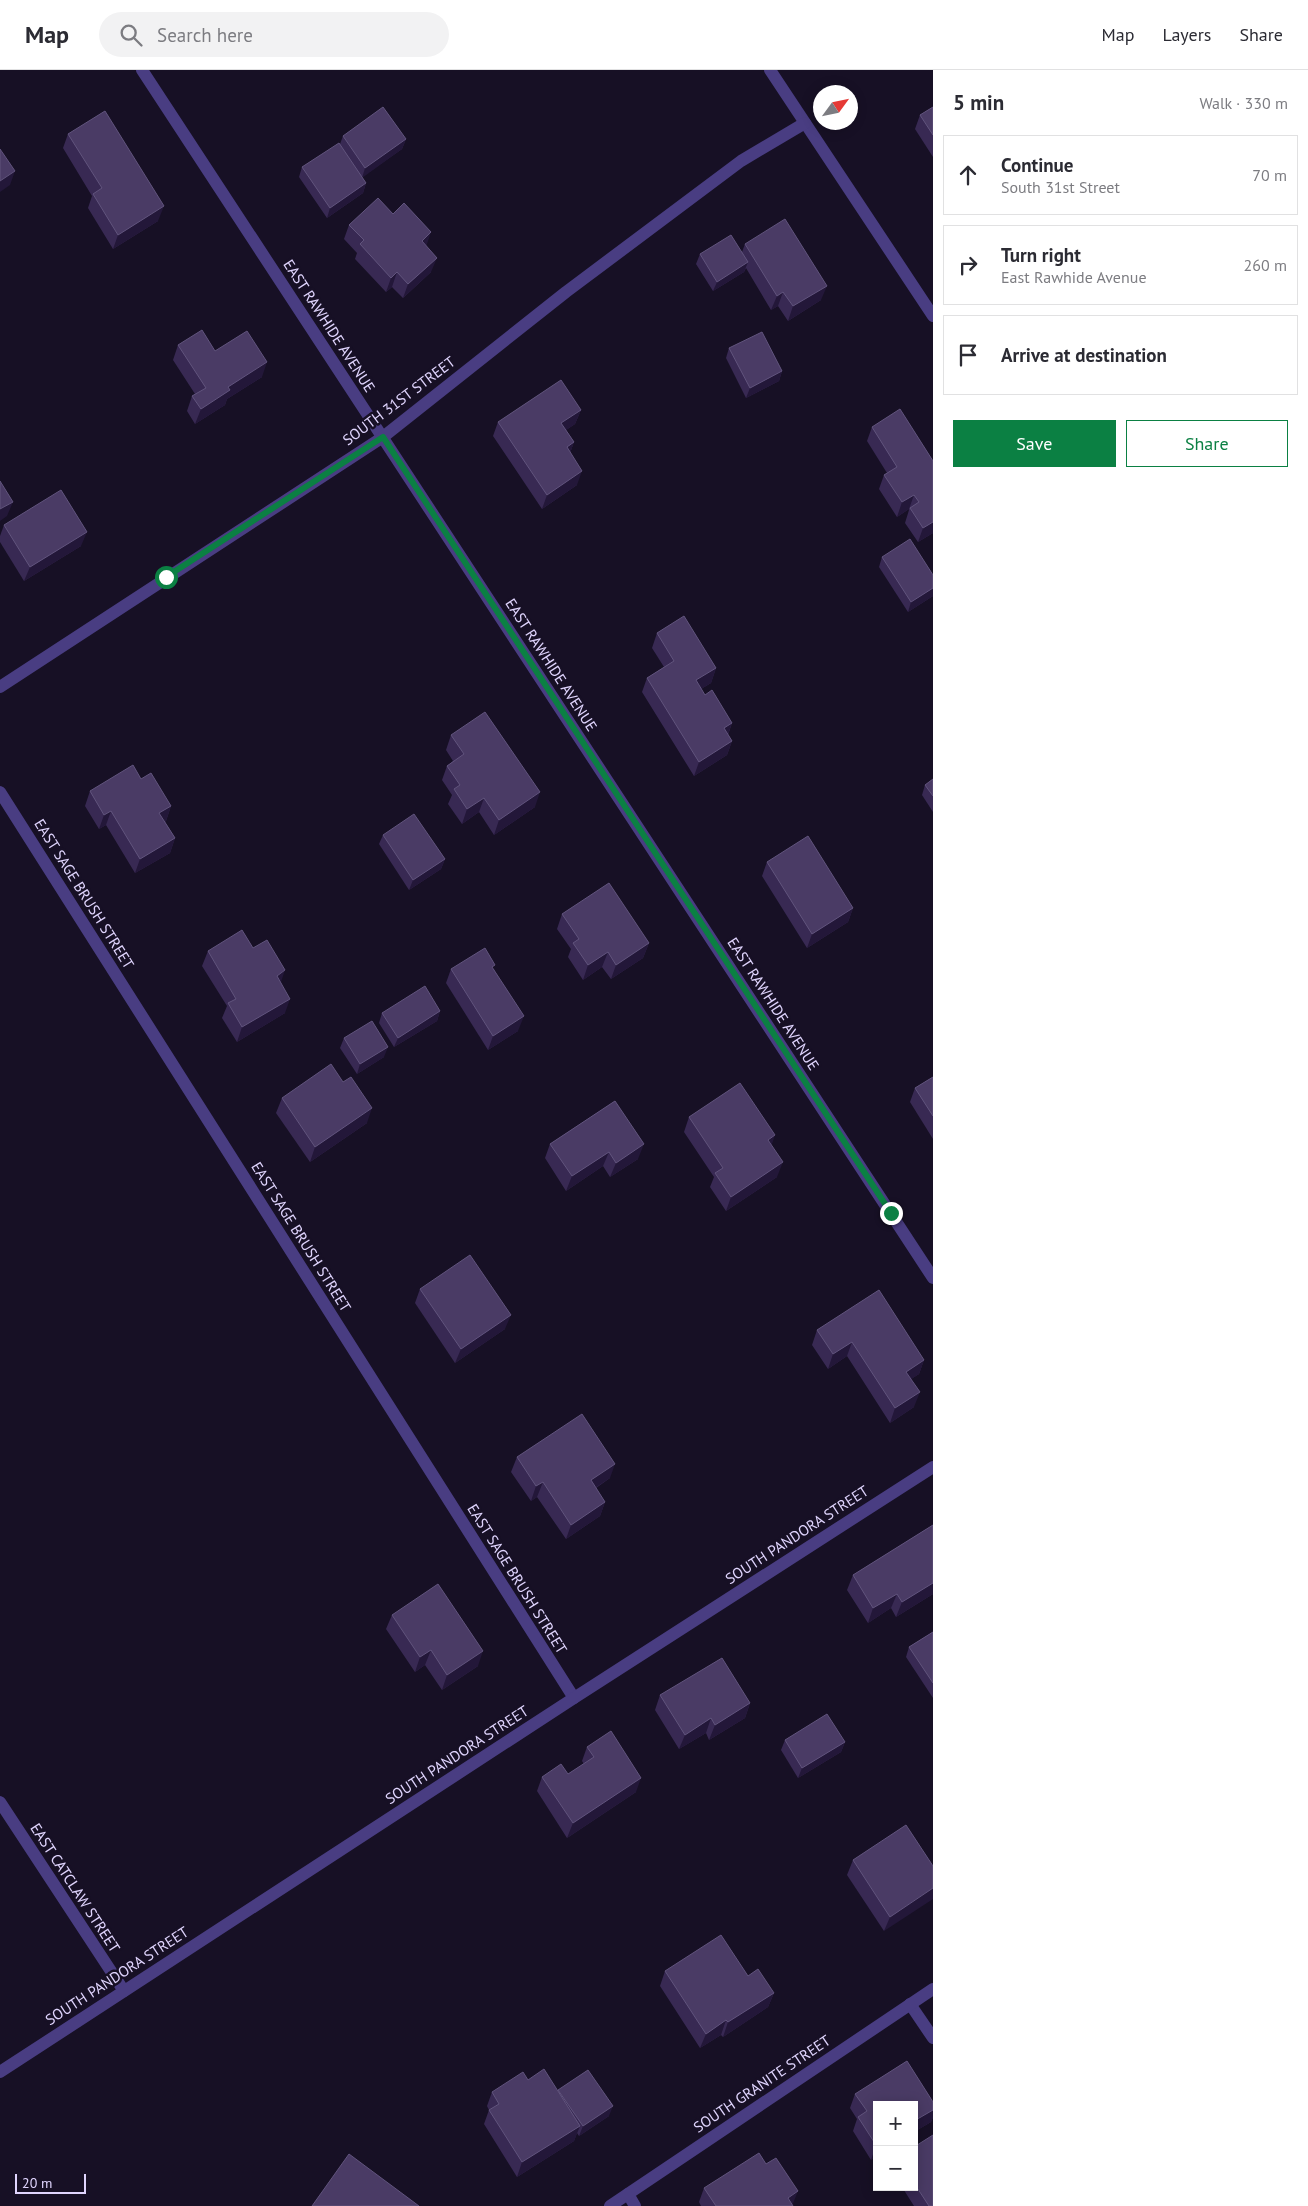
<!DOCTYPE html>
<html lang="en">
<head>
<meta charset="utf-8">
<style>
  :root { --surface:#fff; --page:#f2f2f3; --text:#2b2b33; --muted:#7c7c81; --line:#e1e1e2; --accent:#0b8043 }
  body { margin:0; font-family:"PT Sans",sans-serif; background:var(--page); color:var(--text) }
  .controls { position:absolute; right:15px; bottom:15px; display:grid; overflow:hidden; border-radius:0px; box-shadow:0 2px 12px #0003 }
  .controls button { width:45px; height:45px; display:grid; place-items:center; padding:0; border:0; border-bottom:1px solid var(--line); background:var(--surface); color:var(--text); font:25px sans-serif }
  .compass { position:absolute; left:813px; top:15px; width:45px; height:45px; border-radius:50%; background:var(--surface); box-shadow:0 2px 12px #0003; rotate:57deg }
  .scale { position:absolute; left:15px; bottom:12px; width:71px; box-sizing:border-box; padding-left:5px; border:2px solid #e0d5fe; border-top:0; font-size:14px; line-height:18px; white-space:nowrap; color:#e0d5fe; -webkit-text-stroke:4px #171025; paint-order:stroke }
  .stop { position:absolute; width:15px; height:15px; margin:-11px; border:4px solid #0b8043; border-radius:50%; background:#fff }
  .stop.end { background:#0b8043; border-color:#fff; box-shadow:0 1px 5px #0008 }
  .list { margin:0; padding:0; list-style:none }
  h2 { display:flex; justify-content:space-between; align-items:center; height:65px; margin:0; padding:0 20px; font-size:21px }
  h2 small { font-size:16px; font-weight:400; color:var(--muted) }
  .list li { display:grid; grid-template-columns:32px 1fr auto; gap:15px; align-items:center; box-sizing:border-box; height:80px; margin:0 10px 10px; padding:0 10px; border:1px solid var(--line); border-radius:0px }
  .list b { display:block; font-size:19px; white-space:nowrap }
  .list p { margin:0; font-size:16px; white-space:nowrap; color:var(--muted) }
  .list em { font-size:16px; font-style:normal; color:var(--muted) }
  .actions { display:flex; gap:10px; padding:15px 20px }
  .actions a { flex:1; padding:11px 0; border:1px solid var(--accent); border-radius:0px; text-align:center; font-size:18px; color:var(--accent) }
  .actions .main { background:var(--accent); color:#fff }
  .icon { flex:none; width:28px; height:28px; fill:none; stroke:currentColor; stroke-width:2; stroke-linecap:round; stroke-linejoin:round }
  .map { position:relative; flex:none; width:933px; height:2136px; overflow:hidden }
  header { display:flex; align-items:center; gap:30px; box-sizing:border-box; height:70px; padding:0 25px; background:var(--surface); border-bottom:1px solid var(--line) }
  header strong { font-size:24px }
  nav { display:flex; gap:28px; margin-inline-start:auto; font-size:18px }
  .search { width:350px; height:45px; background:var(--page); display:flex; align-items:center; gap:12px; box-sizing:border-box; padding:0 18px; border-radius:28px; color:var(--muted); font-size:19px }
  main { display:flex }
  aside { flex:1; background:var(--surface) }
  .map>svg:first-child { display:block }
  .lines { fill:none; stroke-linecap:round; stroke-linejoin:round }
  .minor { stroke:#493d82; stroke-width:12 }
  .wall { fill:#382953 }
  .shaded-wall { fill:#231739 }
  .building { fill:#4a3b65; stroke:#61547d }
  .route { stroke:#0b8043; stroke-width:6 }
  .labels { text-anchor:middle; stroke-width:5; stroke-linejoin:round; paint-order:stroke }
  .street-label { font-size:15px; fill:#e0d5fe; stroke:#171025 }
</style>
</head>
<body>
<header>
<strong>Map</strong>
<div class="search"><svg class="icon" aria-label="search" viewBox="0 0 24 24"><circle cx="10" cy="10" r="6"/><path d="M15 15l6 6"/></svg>Search here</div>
<nav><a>Map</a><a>Layers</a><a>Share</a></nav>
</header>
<main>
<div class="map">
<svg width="933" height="2136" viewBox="0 0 933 2136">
  <rect width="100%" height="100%" fill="#171025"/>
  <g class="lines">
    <g class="minor">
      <path d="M142 0 933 1208"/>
      <path d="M770 0 933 246"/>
      <path d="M0 617 383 367 566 222 741 91 805 53"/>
      <path d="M0 722 574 1628"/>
      <path d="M0 1732 124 1921"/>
      <path d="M910 1934 933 1968"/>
      <path d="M0 2002 574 1628 933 1397"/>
      <path d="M628 2124 635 2136"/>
      <path d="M610 2136 933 1919"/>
    </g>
  </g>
  <g class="wall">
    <path d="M933 37V87L915 59 920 45Z"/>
    <path d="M68 64 158 151 113 179 88 138 92 126 63 78Z"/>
    <path d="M343 66 406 69 402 79 362 107 366 113 363 123 327 148 299 107 302 97 340 74Z"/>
    <path d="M393 144 426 176 431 202 403 228 392 217 386 222 355 189 357 183 344 169 349 155Z"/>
    <path d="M745 174 821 230 788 251 778 236 771 240 746 198 744 202 713 221 696 194 700 184 742 182Z"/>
    <path d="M178 275 215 281 262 307 227 329 225 335 195 354 187 341 192 326 195 324 173 290Z"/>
    <path d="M729 278 782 301 779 311 746 328 726 288Z"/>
    <path d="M581 340 575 354 566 360 574 372 570 383 577 415 542 439 493 366 498 352Z"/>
    <path d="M872 357 933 391V463L918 472 905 453 909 440V439L897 447 879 419 884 405 887 403 867 371Z"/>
    <path d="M4 455 81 476 24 511 0 472V466Z"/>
    <path d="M882 487 933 505V526L908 542 879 497Z"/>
    <path d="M657 563 716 598 711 613 701 619 705 625 732 653 728 665 732 671 727 685 694 706 642 622 647 608 664 597 652 578Z"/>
    <path d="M451 665 535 737 494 765 479 742 462 754 448 734 452 725 442 710 447 696 453 691 446 680Z"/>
    <path d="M141 709 171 736 166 751 165 752 175 768 170 783 135 803 106 755 99 759 85 736 90 721Z"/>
    <path d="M933 709V742L922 725 925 715Z"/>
    <path d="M383 765 445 789 441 799 409 820 379 774Z"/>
    <path d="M767 792 853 838 848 852 807 878 762 806Z"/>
    <path d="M562 844 649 873 643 888 611 909 602 897 583 910 568 887 571 879 557 859Z"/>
    <path d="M253 878 281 912 285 943 237 972 222 948 227 936 202 896 208 881Z"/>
    <path d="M451 899H494L518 961 488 980 446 913Z"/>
    <path d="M440 941 437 951 394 977 379 953 382 943Z"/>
    <path d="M344 968 384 987 357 1004 340 978Z"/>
    <path d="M933 1007V1069L910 1032 915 1018Z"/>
    <path d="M282 1028 367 1053 310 1092 276 1043Z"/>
    <path d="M615 1031 638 1089 610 1107 603 1096 566 1121 545 1088 550 1074Z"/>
    <path d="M689 1047 777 1107 726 1141 710 1117 714 1107 684 1062Z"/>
    <path d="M420 1219 505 1259 455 1293 415 1233Z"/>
    <path d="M817 1260 924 1290 919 1304 911 1309 914 1337 890 1353 847 1286 828 1299 812 1275Z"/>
    <path d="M517 1387 610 1408 596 1418 605 1432 600 1446 566 1469 537 1427 531 1431 511 1402Z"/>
    <path d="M933 1455V1524L896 1547 891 1538 868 1553 847 1520 853 1505Z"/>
    <path d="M392 1545 478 1596 442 1620 425 1595 415 1602 386 1559Z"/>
    <path d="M933 1562V1628L906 1587 909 1577Z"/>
    <path d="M660 1625 750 1633 745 1648 709 1670 706 1663 679 1679 655 1640Z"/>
    <path d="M785 1670 845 1672 841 1682 798 1708 781 1680Z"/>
    <path d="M587 1677 636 1722 567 1768 537 1721 542 1707 568 1704 584 1694 582 1691Z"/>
    <path d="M853 1790 933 1796 884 1861 847 1805Z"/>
    <path d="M665 1901 774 1923 768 1937 723 1967 721 1965 700 1978 660 1916Z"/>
    <path d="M528 2010 557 2021 558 2020 609 2046 579 2066 577 2063 574 2071 517 2107 484 2054 489 2040 487 2036 492 2022Z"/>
    <path d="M855 2024 933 2032V2047L931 2052 914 2062V2035L877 2086 871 2090 853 2061 857 2049 850 2038Z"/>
    <path d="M914 2077 933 2136H914L902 2117H914Z"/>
    <path d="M704 2118 792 2135 793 2136H701L699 2132Z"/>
  </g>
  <g class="shaded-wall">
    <path d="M406 69 402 79 362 108 365 98Z"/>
    <path d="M15 101 10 115 0 122V111Z"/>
    <path d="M366 113 363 123 327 148 330 138Z"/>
    <path d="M164 136 158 151 113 179 118 165Z"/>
    <path d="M431 162 426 177 422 171Z"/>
    <path d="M437 188 431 202 403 228 408 214Z"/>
    <path d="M748 192 744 202 713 221 717 212Z"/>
    <path d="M397 202 392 217 386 222 391 208Z"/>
    <path d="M827 216 821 230 788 251 793 236Z"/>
    <path d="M783 222 778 236 771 240 777 226Z"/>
    <path d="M267 292 262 307 227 329 225 335 195 354 201 339 228 317Z"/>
    <path d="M782 301 779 311 746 328 750 318Z"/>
    <path d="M581 340 575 354 556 367 561 353Z"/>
    <path d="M574 372 569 386 567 377Z"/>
    <path d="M582 401 577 415 542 439 547 425Z"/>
    <path d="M914 425 909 439 897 447 902 432Z"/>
    <path d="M13 432 7 446 0 451V439Z"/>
    <path d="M933 452V463L918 472 923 458Z"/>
    <path d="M87 462 81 476 24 511 30 497Z"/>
    <path d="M933 518V526L908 542 911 532Z"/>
    <path d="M716 598 711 613 691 625 696 610Z"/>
    <path d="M732 653 727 667 724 658Z"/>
    <path d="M732 671 727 685 694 706 699 692Z"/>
    <path d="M540 722 535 737 494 765 499 750Z"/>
    <path d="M484 728 479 742 462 754 467 739Z"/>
    <path d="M171 736 166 751 154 758 159 743Z"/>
    <path d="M111 741 106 755 99 759 104 745Z"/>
    <path d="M175 768 170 783 135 803 140 789Z"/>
    <path d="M445 789 441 799 409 820 413 810Z"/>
    <path d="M853 838 848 852 807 878 812 864Z"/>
    <path d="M649 873 643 888 611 909 616 895Z"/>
    <path d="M608 882 602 897 583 910 588 895Z"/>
    <path d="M285 900 280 915 277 906Z"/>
    <path d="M290 929 285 943 237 972 242 957Z"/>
    <path d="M440 941 437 951 394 977 398 968Z"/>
    <path d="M524 946 518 961 488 980 493 966Z"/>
    <path d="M388 977 384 987 357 1004 360 994Z"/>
    <path d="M372 1038 367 1053 310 1092 315 1077Z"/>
    <path d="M775 1065 770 1080 768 1070Z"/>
    <path d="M644 1074 638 1089 610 1107 616 1093Z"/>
    <path d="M609 1082 603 1096 566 1121 572 1106Z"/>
    <path d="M783 1092 777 1107 726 1141 731 1127Z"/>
    <path d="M511 1245 505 1259 455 1293 461 1279Z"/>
    <path d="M852 1272 847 1286 828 1299 833 1284Z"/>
    <path d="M924 1290 919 1304 901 1316 906 1302Z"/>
    <path d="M920 1322 914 1337 890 1353 895 1338Z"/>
    <path d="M615 1394 610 1408 586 1424 591 1410Z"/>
    <path d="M543 1412 537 1427 531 1431 536 1416Z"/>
    <path d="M605 1432 600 1446 566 1469 571 1455Z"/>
    <path d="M933 1513V1524L896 1547 902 1532Z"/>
    <path d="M897 1524 891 1538 868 1553 873 1538Z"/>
    <path d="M431 1580 425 1595 415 1602 420 1587Z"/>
    <path d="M483 1581 478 1596 442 1620 447 1605Z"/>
    <path d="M750 1633 745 1648 709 1670 715 1655Z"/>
    <path d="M711 1648 706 1663 679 1679 685 1665Z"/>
    <path d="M845 1672 841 1682 798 1708 802 1698Z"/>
    <path d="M641 1708 636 1722 567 1768 573 1753Z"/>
    <path d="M933 1818V1829L884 1861 890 1847Z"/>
    <path d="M774 1923 768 1937 723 1967 728 1952Z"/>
    <path d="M726 1950 721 1965 700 1978 706 1964Z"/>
    <path d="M613 2036 609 2046 579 2066 583 2056Z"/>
    <path d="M933 2040V2047L931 2052 914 2062V2051Z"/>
    <path d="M580 2056 574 2071 517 2107 522 2092Z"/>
    <path d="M876 2075H877V2086L871 2090Z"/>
    <path d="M798 2121 792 2136 788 2128Z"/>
  </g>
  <g class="building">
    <path d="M383 37 406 69 365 98 343 66Z"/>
    <path d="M933 37V65L920 45Z"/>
    <path d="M105 41 164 136 118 165 93 124 102 118 68 64Z"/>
    <path d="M339 73 366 113 330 138 302 97Z"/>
    <path d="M0 79 15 101 0 111Z"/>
    <path d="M378 128 393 144 404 133 431 162 422 171 437 188 408 214 397 202 391 208 360 174 364 170 349 155Z"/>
    <path d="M785 149 827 216 793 236 783 222 777 226 745 174Z"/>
    <path d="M731 165 748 192 717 212 700 184Z"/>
    <path d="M202 260 215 281 247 261 267 292 228 317 230 320 201 339 192 326 206 318 178 275Z"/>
    <path d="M762 262 782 301 750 318 729 278Z"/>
    <path d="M561 310 581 340 561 353 574 372 567 377 582 401 547 425 498 352Z"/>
    <path d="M900 339 933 391V452L923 458 910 438 919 432 914 425 902 432 884 405 897 397 872 357Z"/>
    <path d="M0 411 13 432 0 439Z"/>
    <path d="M61 420 87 462 30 497 4 455Z"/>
    <path d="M910 469 933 505V518L911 532 882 487Z"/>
    <path d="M684 546 716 598 696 610 705 625 712 620 732 653 724 658 732 671 699 692 647 608 674 591 657 563Z"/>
    <path d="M485 642 540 722 499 750 484 728 467 739 454 719 460 715 447 696 464 684 451 665Z"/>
    <path d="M133 695 141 709 151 703 171 736 159 743 175 768 140 789 111 741 104 745 90 721Z"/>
    <path d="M933 709V726L925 715Z"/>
    <path d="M414 744 445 789 413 810 383 765Z"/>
    <path d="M808 766 853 838 812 864 767 792Z"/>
    <path d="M609 813 649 873 616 895 608 882 588 895 573 873 579 869 562 844Z"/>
    <path d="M242 860 253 878 267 870 285 900 277 906 290 929 242 957 228 933 236 929 208 881Z"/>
    <path d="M485 878 495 895 492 897 524 946 493 966 451 899Z"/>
    <path d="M425 916 440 941 398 968 382 943Z"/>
    <path d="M372 951 388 977 360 994 344 968Z"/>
    <path d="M331 994 343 1012 351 1007 372 1038 315 1077 282 1028Z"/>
    <path d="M933 1007V1046L915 1018Z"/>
    <path d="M740 1013 775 1065 768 1070 783 1092 731 1127 715 1103 723 1098 689 1047Z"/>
    <path d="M615 1031 644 1074 616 1093 609 1082 572 1106 550 1074Z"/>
    <path d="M470 1185 511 1245 461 1279 420 1219Z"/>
    <path d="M879 1220 924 1290 906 1302 920 1322 895 1338 852 1272 833 1284 817 1260Z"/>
    <path d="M582 1344 615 1394 591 1410 605 1432 571 1455 543 1412 536 1416 517 1387Z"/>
    <path d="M933 1455V1513L902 1532 897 1524 873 1538 853 1505Z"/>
    <path d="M438 1514 483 1581 447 1605 431 1580 420 1587 392 1545Z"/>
    <path d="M933 1562V1613L909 1577Z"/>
    <path d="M722 1588 750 1633 715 1655 711 1648 685 1665 660 1625Z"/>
    <path d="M827 1644 845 1672 802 1698 785 1670Z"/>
    <path d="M611 1661 641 1708 573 1753 542 1707 561 1694 568 1704 594 1687 587 1677Z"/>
    <path d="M906 1755 933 1796V1818L890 1847 853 1790Z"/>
    <path d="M721 1865 748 1906 758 1899 774 1923 728 1952 726 1950 706 1964 665 1901Z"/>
    <path d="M907 1991 933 2032V2040L914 2051V2035H877L876 2075 858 2047 867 2041 855 2024Z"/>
    <path d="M544 1999 580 2056 522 2092 489 2040 499 2034 492 2022 523 2002 528 2010Z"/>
    <path d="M588 2000 613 2036 583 2056 558 2020Z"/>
    <path d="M933 2065V2136H929L914 2113V2077Z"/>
    <path d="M759 2083 766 2094 776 2088 798 2121 788 2128 793 2136H716L704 2118Z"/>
    <path d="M349 2084 419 2136H312Z"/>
  </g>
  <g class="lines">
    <path class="route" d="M166 507 383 367 891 1143"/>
  </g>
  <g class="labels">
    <g class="street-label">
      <text transform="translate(329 256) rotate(57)" y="5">EAST RAWHIDE AVENUE</text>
      <text transform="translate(399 331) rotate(-37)" y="5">SOUTH 31ST STREET</text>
      <text transform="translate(551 595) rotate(57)" y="5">EAST RAWHIDE AVENUE</text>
      <text transform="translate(84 824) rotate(58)" y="5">EAST SAGE BRUSH STREET</text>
      <text transform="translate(773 934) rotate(57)" y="5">EAST RAWHIDE AVENUE</text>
      <text transform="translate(301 1167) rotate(58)" y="5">EAST SAGE BRUSH STREET</text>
      <text transform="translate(797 1465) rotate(-33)" y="5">SOUTH PANDORA STREET</text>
      <text transform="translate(517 1509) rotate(58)" y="5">EAST SAGE BRUSH STREET</text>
      <text transform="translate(457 1685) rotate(-33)" y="5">SOUTH PANDORA STREET</text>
      <text transform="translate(75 1818) rotate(57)" y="5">EAST CATCLAW STREET</text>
      <text transform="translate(117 1906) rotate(-33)" y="5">SOUTH PANDORA STREET</text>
      <text transform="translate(762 2014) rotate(-34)" y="5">SOUTH GRANITE STREET</text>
    </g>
  </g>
</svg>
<div class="controls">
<button>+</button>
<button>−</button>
</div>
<svg class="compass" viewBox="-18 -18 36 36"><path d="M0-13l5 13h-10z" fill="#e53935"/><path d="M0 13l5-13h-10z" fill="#7c7c81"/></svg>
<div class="scale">20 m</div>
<div class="stop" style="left:166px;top:507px"></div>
<div class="stop end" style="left:891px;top:1143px"></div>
</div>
<aside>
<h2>5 min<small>Walk · 330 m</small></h2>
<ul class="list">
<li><svg class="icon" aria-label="ahead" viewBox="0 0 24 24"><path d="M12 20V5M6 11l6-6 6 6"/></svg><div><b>Continue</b><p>South 31st Street</p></div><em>70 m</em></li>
<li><svg class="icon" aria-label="right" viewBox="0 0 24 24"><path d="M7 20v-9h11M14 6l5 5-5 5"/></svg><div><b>Turn right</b><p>East Rawhide Avenue</p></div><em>260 m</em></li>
<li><svg class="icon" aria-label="arrive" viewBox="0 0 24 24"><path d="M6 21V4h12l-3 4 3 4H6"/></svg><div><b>Arrive at destination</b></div></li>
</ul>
<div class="actions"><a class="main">Save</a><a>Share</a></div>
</aside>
</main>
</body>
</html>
